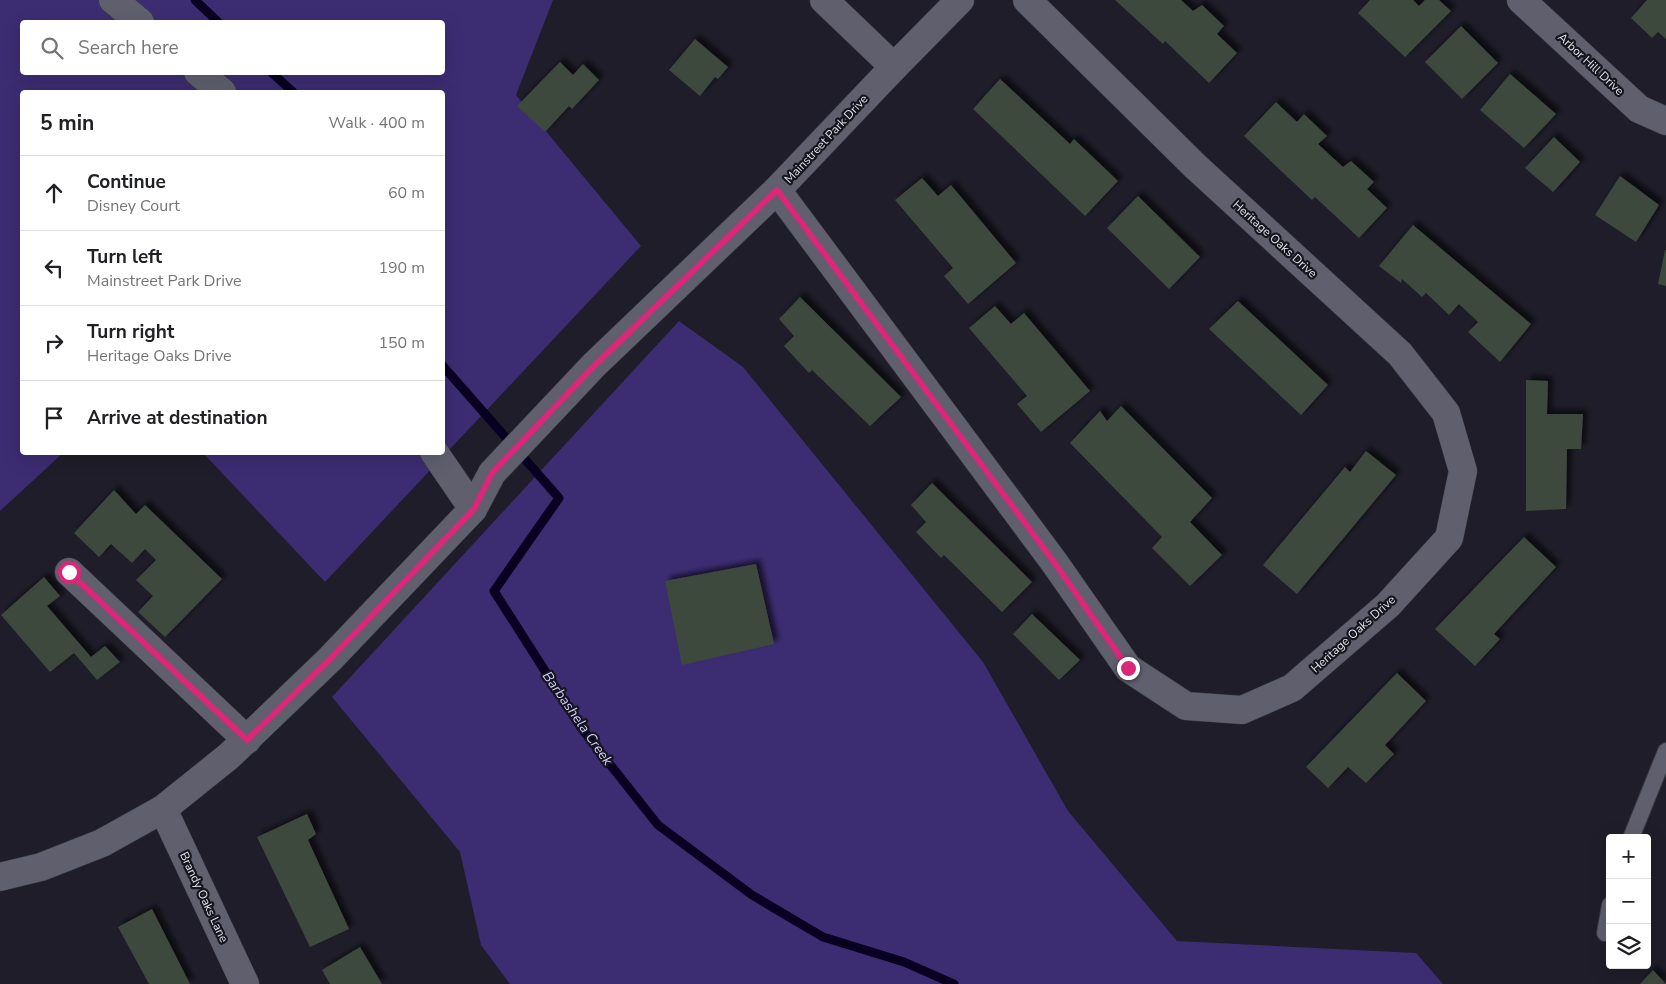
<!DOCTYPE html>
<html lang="en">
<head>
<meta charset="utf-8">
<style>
  :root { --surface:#fff; --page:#f2f2f2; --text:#202124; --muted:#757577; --line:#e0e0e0 }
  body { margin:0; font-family:"Nunito Sans",sans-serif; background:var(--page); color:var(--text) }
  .controls { position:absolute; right:15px; bottom:15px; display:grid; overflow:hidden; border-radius:5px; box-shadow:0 5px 20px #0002 }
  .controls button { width:45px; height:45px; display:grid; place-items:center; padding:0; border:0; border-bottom:1px solid var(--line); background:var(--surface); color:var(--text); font:25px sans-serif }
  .stop { position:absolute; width:15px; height:15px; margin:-11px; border:4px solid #db2777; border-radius:50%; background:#fff }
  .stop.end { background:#db2777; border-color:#fff; box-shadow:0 1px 5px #0008 }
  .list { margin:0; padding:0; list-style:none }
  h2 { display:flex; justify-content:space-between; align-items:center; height:65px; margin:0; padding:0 20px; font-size:21px }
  h2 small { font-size:16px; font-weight:400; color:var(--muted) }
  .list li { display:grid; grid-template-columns:32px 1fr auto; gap:15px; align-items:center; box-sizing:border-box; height:75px; padding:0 20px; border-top:1px solid var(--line) }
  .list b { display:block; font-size:19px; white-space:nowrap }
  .list p { margin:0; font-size:16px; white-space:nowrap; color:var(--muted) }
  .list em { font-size:16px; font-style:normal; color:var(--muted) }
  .icon { flex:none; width:28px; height:28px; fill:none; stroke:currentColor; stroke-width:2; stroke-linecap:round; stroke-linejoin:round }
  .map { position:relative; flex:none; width:1666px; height:984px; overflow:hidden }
  .search { position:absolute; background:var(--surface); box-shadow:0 5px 20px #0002; left:20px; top:20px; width:425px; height:55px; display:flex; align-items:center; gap:12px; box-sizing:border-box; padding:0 18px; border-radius:5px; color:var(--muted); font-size:19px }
  .panel { position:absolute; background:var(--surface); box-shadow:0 5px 20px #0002; left:20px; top:90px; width:425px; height:365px; border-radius:5px }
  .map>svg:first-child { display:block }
  .green { fill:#3c2c72; fill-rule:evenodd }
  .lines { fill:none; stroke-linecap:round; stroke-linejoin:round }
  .stream { stroke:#080021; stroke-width:9 }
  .building { fill:#3e483d; filter:url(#shadow) }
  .lane-casing { stroke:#383741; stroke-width:18 }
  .street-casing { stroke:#383741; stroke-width:29 }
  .lane { stroke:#605f6e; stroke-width:16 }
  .street { stroke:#605f6e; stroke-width:28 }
  .route { stroke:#db2777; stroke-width:6 }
  .labels { text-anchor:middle; stroke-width:4.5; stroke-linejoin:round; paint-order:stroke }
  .street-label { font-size:12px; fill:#e1e1e9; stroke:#15141f }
  .water-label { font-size:14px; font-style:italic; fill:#d2cefa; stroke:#15141f }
</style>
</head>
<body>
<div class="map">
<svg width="1666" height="984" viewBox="0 0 1666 984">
  <defs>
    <filter id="shadow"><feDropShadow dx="4.5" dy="-4.5" stdDeviation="2.5" flood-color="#0009"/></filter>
  </defs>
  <rect width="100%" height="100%" fill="#1e1d29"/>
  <g class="green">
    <path d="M0 0H553L516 95 641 246 325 582 203 453 442 452V92H22V452L63 453 0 511ZM22 22H442V72H22Z"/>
    <path d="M679 321 743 367 983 662 1068 811 1177 941 1416 953 1443 984H510L481 945 460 852 332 697Z"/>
  </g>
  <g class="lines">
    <g class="stream">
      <path d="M195 0 218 22"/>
      <path d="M271 72 293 92"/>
      <path d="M442 365 559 498 494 591 582 729 658 825 752 895 823 937 904 962 954 984"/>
    </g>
  </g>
  <g class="building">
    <path d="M1115 0H1181L1193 11 1202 5 1224 26 1217 34 1237 53 1209 83 1165 41 1163 44Z"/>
    <path d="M1370 0H1413L1419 6 1425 0H1439L1451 11 1405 57 1358 13Z"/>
    <path d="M1647 0H1666V39L1658 32 1652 38 1631 18Z"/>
    <path d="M1461 26 1498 63 1462 99 1425 62Z"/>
    <path d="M695 39 728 67 718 79 715 77 700 96 669 70Z"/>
    <path d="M560 62 573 75 583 64 599 80 572 109 569 106 545 132 517 106Z"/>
    <path d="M1510 74 1556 114 1524 148 1480 110Z"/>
    <path d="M1000 79 1070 144 1074 139 1118 181 1085 216 973 109Z"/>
    <path d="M1276 102 1297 122 1304 114 1327 136 1318 144 1343 167 1351 161 1374 182 1367 189 1387 208 1359 238 1315 197 1312 200 1244 136Z"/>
    <path d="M1554 137 1580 162 1553 192 1525 168Z"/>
    <path d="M1620 176 1659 205 1636 242 1595 215Z"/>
    <path d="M922 178 938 196 951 185 1016 263 968 304 944 276 953 268 895 200Z"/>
    <path d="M1138 196 1200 257 1169 289 1107 228Z"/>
    <path d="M1413 225 1531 324 1500 362 1468 332 1478 322 1459 304 1449 315 1426 293 1422 297 1402 279 1401 283 1379 266Z"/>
    <path d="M1665 250H1666V286L1658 284Z"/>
    <path d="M800 297 901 397 870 426 812 370 809 373 784 346 794 336 779 319Z"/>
    <path d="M1238 301 1328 385 1301 415 1209 329Z"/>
    <path d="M995 306 1011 324 1024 313 1090 391 1041 432 1017 404 1027 396 969 328Z"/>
    <path d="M1526 380 1548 381 1547 414H1583L1581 449H1567L1566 509 1526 511Z"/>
    <path d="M1121 406 1212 498 1190 522 1222 555 1190 586 1152 548 1162 537 1070 443 1100 411 1107 421Z"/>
    <path d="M1366 451 1396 475 1297 594 1263 565 1345 467 1350 472Z"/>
    <path d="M932 483 1032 582 1002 612 944 555 941 558 916 532 926 522 911 505Z"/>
    <path d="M114 490 136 514 145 505 222 579 165 637 138 612 153 596 136 580 156 560 145 549 132 563 111 544 99 557 74 533Z"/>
    <path d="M1524 537 1556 567 1494 634 1500 639 1475 666 1435 629Z"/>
    <path d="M756 564 774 644 682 665 665 581Z"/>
    <path d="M44 577 60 596 47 606 91 657 105 646 120 662 97 680 74 653 50 672 1 615Z"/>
    <path d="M1032 614 1080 660 1059 680 1013 634Z"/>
    <path d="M1397 673 1426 701 1385 745 1394 754 1366 783 1348 767 1328 788 1306 767Z"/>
    <path d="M307 814 316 834 308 840 349 929 310 947 257 837Z"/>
    <path d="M152 909 190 984H149L118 927Z"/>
    <path d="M360 947 382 984H330L322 970Z"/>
    <path d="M1653 970 1666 984H1640Z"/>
  </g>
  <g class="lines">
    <g class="lane-casing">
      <g id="lane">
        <path d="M1631 838 1666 751"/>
        <path d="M1605 933 1610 905"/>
      </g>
    </g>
    <g class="street-casing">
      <g id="street">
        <path d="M113 0 140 22"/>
        <path d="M824 0 894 67"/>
        <path d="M1521 0 1639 109 1666 121"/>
        <path d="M198 72 222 92"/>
        <path d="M777 190 1054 562 1128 668 1186 706 1242 710 1292 688 1388 605 1449 538 1463 471 1446 413 1400 354 1195 166 1027 0"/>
        <path d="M434 452 473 509"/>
        <path d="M69 572 247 740"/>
        <path d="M163 809 245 984"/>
        <path d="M0 877 41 867 102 843 163 809 229 756 330 659 473 509 492 473 594 365 777 190 894 67 960 0"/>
      </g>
    </g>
    <use href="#lane" class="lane"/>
    <use href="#street" class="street"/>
  </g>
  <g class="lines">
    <path class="route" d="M69 572 247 740 330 659 474 509 492 473 594 366 777 190 1054 562 1128 668"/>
  </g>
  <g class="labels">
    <g class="street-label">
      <text transform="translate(1591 64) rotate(43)" y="4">Arbor Hill Drive</text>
      <text transform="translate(826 139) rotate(-47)" y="4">Mainstreet Park Drive</text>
      <text transform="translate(1275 239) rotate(42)" y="4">Heritage Oaks Drive</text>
      <text transform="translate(1353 634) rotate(-42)" y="4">Heritage Oaks Drive</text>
      <text transform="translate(204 897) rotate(65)" y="4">Brandy Oaks Lane</text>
    </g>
    <g class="water-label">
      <text transform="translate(578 718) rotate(55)" y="5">Barbashela Creek</text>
    </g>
  </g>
</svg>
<div class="controls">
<button>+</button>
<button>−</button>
<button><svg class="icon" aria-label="layers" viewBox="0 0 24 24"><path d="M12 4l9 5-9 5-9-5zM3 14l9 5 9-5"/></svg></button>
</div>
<div class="stop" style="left:69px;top:572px"></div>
<div class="stop end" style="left:1128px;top:668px"></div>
<div class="search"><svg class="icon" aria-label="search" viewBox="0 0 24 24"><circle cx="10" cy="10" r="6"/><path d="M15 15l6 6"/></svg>Search here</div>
<section class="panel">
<h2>5 min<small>Walk · 400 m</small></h2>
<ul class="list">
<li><svg class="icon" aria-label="ahead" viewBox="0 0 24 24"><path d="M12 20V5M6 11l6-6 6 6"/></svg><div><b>Continue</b><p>Disney Court</p></div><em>60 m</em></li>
<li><svg class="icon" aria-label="left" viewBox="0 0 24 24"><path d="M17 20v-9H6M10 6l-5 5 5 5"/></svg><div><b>Turn left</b><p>Mainstreet Park Drive</p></div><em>190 m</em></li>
<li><svg class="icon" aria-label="right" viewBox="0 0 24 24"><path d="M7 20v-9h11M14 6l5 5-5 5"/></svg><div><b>Turn right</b><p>Heritage Oaks Drive</p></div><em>150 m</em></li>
<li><svg class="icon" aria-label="arrive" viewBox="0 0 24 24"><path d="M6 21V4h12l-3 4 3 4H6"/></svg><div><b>Arrive at destination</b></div></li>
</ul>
</section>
</div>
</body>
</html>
